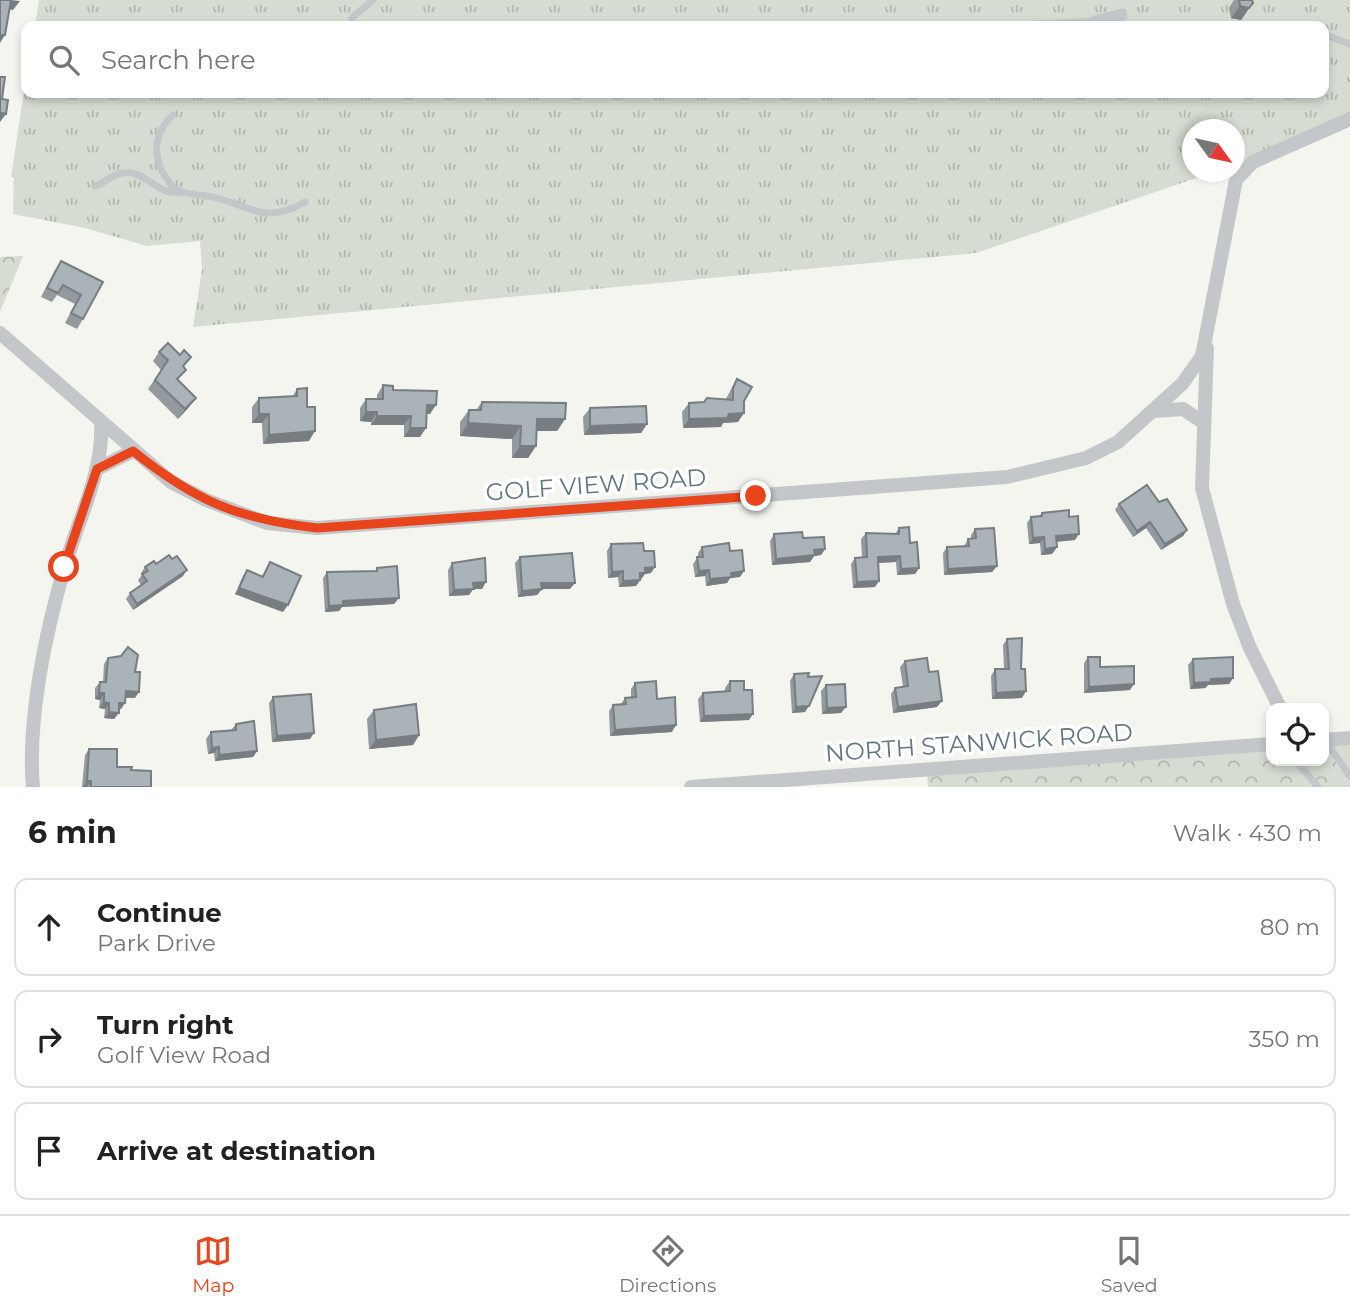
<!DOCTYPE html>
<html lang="en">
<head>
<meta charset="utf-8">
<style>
  :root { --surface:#fff; --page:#f2f2f2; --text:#222; --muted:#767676; --line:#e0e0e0; --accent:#e8451d }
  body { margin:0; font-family:Montserrat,sans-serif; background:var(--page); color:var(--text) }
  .controls { position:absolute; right:21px; bottom:21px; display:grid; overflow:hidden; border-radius:14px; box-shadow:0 4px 10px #0003 }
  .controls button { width:63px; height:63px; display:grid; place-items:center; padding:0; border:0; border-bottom:2px solid var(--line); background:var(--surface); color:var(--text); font:35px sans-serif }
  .compass { position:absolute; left:1182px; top:119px; width:63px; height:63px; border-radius:50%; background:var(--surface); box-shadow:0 4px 10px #0003; rotate:123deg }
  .stop { position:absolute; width:21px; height:21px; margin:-16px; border:5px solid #e8451d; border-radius:50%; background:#fff }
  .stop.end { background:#e8451d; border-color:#fff; box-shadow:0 2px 7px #0008 }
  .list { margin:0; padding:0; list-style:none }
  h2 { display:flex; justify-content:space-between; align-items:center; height:91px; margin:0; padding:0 28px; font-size:30px }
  h2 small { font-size:23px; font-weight:400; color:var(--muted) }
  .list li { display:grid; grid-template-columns:46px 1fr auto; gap:21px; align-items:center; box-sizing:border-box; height:98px; margin:0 14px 14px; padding:0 14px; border:2px solid var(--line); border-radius:14px }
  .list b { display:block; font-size:26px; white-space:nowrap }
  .list p { margin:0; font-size:23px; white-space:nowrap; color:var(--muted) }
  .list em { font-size:23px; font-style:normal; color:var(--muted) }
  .icon { flex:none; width:38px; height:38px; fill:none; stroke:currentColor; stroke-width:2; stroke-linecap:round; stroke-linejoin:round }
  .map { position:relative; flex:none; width:1350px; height:787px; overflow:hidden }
  .search { position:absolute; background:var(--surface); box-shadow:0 4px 10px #0003; left:21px; right:21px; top:21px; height:77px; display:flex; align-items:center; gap:18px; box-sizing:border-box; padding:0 24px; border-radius:14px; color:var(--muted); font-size:26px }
  .sheet { height:427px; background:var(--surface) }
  nav { display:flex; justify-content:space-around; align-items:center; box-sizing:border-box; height:98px; border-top:2px solid var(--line); background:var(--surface); font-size:19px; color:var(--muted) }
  nav a { display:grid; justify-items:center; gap:4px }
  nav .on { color:var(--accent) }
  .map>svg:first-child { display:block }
  .grass { fill:url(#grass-tufts) }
  .forest { fill:url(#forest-crowns) }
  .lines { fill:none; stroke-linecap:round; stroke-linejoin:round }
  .service { stroke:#c4c7ca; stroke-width:7 }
  .minor { stroke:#c4c7ca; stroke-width:14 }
  .wall { fill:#929a9d }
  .shaded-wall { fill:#777d80 }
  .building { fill:#aab3b7; stroke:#777d80; stroke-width:2 }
  .route { stroke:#e8451d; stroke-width:9 }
  .labels { text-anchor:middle; stroke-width:7; stroke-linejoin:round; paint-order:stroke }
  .street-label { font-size:24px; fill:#627582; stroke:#fff }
</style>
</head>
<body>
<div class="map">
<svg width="1350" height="787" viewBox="0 0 1350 787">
  <defs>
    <pattern id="grass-tufts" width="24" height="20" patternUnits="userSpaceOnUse" patternTransform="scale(1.75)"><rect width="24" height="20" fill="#d6dcd1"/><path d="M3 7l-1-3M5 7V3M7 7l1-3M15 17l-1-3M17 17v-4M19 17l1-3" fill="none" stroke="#b1b7af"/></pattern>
    <pattern id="forest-crowns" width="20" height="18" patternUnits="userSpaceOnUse" patternTransform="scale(1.75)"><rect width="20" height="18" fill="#d6dcd1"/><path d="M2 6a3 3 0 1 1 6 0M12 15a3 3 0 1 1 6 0" fill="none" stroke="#b1b7af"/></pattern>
  </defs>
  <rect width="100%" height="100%" fill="#f5f5f0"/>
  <path class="grass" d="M39 0H1350V122L1235 164 1234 130H1192V172H1214L976 253 193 327 202 270 200 241 147 246 85 228 13 214 14 178 11 177 26 78V93H1324V26H35Z"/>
  <g class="forest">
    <path d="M23 256 0 312V257Z"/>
    <path d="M1350 742V787H928L927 773 1271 748V761H1324V744Z"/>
  </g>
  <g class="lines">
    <g class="service">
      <path d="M352 18 373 0"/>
      <path d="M1013 26C1050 21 1087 25 1124 17L1123 12 1095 19"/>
      <path d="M1324 34 1347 43"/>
      <path d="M173 115C149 137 153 166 175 189 188 196 203 194 217 198 254 208 265 224 305 202"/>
      <path d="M95 186C104 183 112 175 121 173 145 168 158 197 180 192"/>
      <path d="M1325 740 1350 776"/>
      <path d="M1296 761 1318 787"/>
    </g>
    <g class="minor">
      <path d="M0 333 171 482 206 500 267 523 317 528 1007 477 1086 458 1118 442 1182 384 1202 356 1236 180 1253 162 1350 119"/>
      <path d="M1207 348 1202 488 1233 604 1250 648 1280 708"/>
      <path d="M1155 411 1183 409 1204 423"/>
      <path d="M97 469 133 451"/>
      <path d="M1324 740 1350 738"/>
      <path d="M33 787C27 720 46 630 65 566 78 519 104 472 101 422"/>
      <path d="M691 787 1271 744"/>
    </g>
  </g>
  <g class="wall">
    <path d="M1234 0H1252L1253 3 1241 20 1231 18 1229 8Z"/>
    <path d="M61 261 103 282 83 319 77 329 65 323 75 304 57 295 52 302 41 297 55 270Z"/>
    <path d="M159 352 184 367 178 381 189 407 178 419 148 389 161 370 153 361Z"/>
    <path d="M737 379 744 401 738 422 723 423 721 427 683 428 682 412 689 403 704 402 707 398 726 399 731 389Z"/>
    <path d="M383 385 393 390 430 414H427L420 437H404V425H371V422L360 421V408L366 399H377V395Z"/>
    <path d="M297 389 309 441 263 444 262 423H252V407L259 398 292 397Z"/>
    <path d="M482 402 565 419 557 431H537L536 446 528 458H512V439L460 436V422L469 410H476Z"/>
    <path d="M590 408 647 424 641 433 584 435 583 417Z"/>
    <path d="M1159 502 1187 530 1183 536 1161 550 1146 528 1133 537 1115 510 1119 504Z"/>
    <path d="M1042 513 1069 517 1075 540 1056 542 1057 547 1052 554 1041 555 1040 543 1029 544 1027 523 1031 517 1039 516Z"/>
    <path d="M899 528 910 543 919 568 915 574 897 575 896 562 878 563 875 587 853 588 851 564 855 558H862L861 539 866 533 895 534Z"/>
    <path d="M975 529 997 566 992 572 944 575 943 553 947 547 964 546 968 539H971V535Z"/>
    <path d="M774 534 803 538 825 549 821 555 814 556 810 562 772 565 770 541Z"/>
    <path d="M611 544 644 551 651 573 645 574 636 586 619 587 618 577 608 578 607 551Z"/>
    <path d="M702 547 730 551 740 577 730 578 727 583 706 586 705 576 695 577 693 564 698 557V553Z"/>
    <path d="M520 557 570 589H542L537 595 518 597 515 563Z"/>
    <path d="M270 562 283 612 235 594 243 576 247 570 262 576Z"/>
    <path d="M452 563 482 589H473L469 595 449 596 448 570Z"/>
    <path d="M156 564 183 576 133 610 126 599 130 593 141 585 138 580 142 575 141 573 145 567Z"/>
    <path d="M377 568 394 604 342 607 339 611 325 612 323 578 327 572H374Z"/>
    <path d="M1007 639 1022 698 992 699 991 676 995 669H1004L1003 645Z"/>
    <path d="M1088 657 1100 667 1130 690 1084 693V663Z"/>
    <path d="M108 658 135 672V698H126L121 709H119L114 719 104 718 105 709 99 708 100 700 95 699V688L100 682H103L104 664Z"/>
    <path d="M1193 659 1233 678 1229 684 1208 685 1205 688 1190 689 1188 665Z"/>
    <path d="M905 661 929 672 937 707 893 713 891 694 895 688 903 687 900 667Z"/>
    <path d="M794 674 805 712 792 713 790 681Z"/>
    <path d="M730 681 744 690 749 720 700 722 698 699 703 693 725 692V688Z"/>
    <path d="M635 683 657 699 672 732 610 736 609 711 613 705 621 704 625 698 631 697V689Z"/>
    <path d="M826 685 841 713 822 714 821 691Z"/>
    <path d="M273 697 310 739 272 742 269 703Z"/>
    <path d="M374 710 419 735 413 745 369 749 367 719Z"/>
    <path d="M236 724 257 751 253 757 215 761 214 753 208 754 206 739 211 732 231 730Z"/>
    <path d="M89 749 117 767 131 770 151 787H82L85 755Z"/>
  </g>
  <g class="shaded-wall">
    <path d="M11 0 20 1 13 10 4 9Z"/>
    <path d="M1240 6 1249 8 1241 20 1231 18Z"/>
    <path d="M0 35H5L0 43Z"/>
    <path d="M1 113 6 114 0 122V114Z"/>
    <path d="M196 398 189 407 178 419 185 409Z"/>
    <path d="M427 405H436L430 414H420Z"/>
    <path d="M366 412H377L371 422 360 421Z"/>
    <path d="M744 413 738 422 723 423 721 427 683 428 689 419 729 414Z"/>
    <path d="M259 414H269L262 423H252Z"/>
    <path d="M377 416H411L404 425H371Z"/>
    <path d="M537 419H565L557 431H528Z"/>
    <path d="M468 423 521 426 512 439 460 436Z"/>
    <path d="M647 424 641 433 584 435 590 426Z"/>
    <path d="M410 428H426L420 437H404Z"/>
    <path d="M315 431 309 441 263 444 269 435Z"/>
    <path d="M520 446H536L528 458H512Z"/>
    <path d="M1150 522 1146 528 1133 537 1137 531Z"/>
    <path d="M1187 530 1183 536 1161 550 1165 544Z"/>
    <path d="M1079 534 1075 540 1051 542 1056 536Z"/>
    <path d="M1044 537 1040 543 1029 544 1033 538Z"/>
    <path d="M1057 547 1052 554 1041 555 1045 549Z"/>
    <path d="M825 549 821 555 814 556 810 562 772 565 776 559 814 550Z"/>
    <path d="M900 556 896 562 874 563 878 557Z"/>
    <path d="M997 566 992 572 944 575 948 569Z"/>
    <path d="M655 567 651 573 645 574 641 579 636 580 645 568Z"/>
    <path d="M919 568 915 574 897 575 901 569Z"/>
    <path d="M187 570 183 576 133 610 137 604Z"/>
    <path d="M709 570 705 576 695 577 699 571Z"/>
    <path d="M623 571 618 577 608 578 612 572Z"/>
    <path d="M744 571 740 577 730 578 727 583 706 586 710 579 731 573Z"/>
    <path d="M640 580 636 586 619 587 623 581Z"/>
    <path d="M879 581 875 587 853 588 857 582Z"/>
    <path d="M486 582 482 589H473L469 595 449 596 454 590 473 583Z"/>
    <path d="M541 583H575L570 589H542L537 595 518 597 522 591Z"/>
    <path d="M239 588 288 605 283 612 235 594Z"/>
    <path d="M399 598 394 604 342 607 339 611 325 612 329 606 343 601Z"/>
    <path d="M1233 678 1229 684 1208 685 1205 688 1190 689 1194 683 1211 679Z"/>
    <path d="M1134 684 1130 690 1084 693 1089 687Z"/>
    <path d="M126 691 139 692 135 698 122 697Z"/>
    <path d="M1026 691 1022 698 992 699 996 693Z"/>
    <path d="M99 693H104L100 700 95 699Z"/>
    <path d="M942 701 937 707 893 713 898 707Z"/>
    <path d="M104 702 109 703 105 709 99 708Z"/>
    <path d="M119 703H125L121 709H115Z"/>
    <path d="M809 706 805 712 792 713 796 707Z"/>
    <path d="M846 707 841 713 822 714 827 708Z"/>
    <path d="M109 712 119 713 114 719 104 718Z"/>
    <path d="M753 714 749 720 700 722 704 716Z"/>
    <path d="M676 725 672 732 610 736 615 730Z"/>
    <path d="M314 733 310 739 272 742 277 736Z"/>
    <path d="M419 735 413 745 369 749 376 740Z"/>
    <path d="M219 747 214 753 208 754 212 748Z"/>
    <path d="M257 751 253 757 215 761 219 755Z"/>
    <path d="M87 781H91L87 787H83Z"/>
  </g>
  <g class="building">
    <path d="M0 0H11L5 35H0Z"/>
    <path d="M1239 0H1252L1253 3 1249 8 1240 6Z"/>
    <path d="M0 77H5L2 99 8 100 6 114 1 113 0 119Z"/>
    <path d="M61 261 103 282 83 319 71 313 81 295 63 285 58 293 47 288Z"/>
    <path d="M168 343 180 355 184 350 191 357 183 366 186 370 177 379 196 398 185 409 155 380 168 360 159 352Z"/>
    <path d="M737 379 752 387 744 401V413L729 414 727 418 689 419V403L704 402 707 398 733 400V388Z"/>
    <path d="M383 385 393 386V390L437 391 436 405H427L426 428H410L411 416H377V412H366V399H383Z"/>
    <path d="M307 388V407H315V431L269 435V414H259V398L297 396V389Z"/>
    <path d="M482 402 566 403 565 419H537L536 446H520L521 426 468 423 469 410H481Z"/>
    <path d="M646 406 647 424 590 426V408Z"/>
    <path d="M1147 485 1159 502 1167 499 1187 530 1165 544 1150 522 1137 531 1119 504Z"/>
    <path d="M1069 510V517L1078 516 1079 534 1056 536 1057 547 1045 549 1044 537 1033 538 1031 517 1042 516V513Z"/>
    <path d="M909 527 910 543 917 542 919 568 901 569 900 556 878 557 879 581 857 582 855 558 867 557 866 533 899 534V528Z"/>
    <path d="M994 528 997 566 948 569 947 547 969 546 968 539 976 538 975 529Z"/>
    <path d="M802 532 803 538 824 537 825 549 814 550 815 555 776 559 774 534Z"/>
    <path d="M643 543 644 551H654L655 567 645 568V573H640V580L623 581V571L612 572 611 544Z"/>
    <path d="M729 543 730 551 742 550 744 571 731 573 732 577 710 579 709 570 699 571 697 557H703L702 547Z"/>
    <path d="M572 553 575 583H541L542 589 522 591 520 557Z"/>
    <path d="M169 555 172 559 177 556 187 570 137 604 130 593 147 581 142 574 148 571 145 567 154 561 156 564Z"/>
    <path d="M485 558 486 582 473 583 474 589 454 590 452 563Z"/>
    <path d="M270 562 301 576 288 605 239 588 247 570 263 577Z"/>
    <path d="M397 566 399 598 343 601V605L329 606 327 572 377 571V568Z"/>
    <path d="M1022 638 1021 669H1025L1026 691 996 693 995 669H1009L1007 639Z"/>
    <path d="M128 647 138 655 135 672H140L139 692 126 691 125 703H119V713L109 712V703L104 702V693H99L100 682H106L108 658 121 656Z"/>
    <path d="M1088 657H1100V667L1134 666V684L1089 687Z"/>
    <path d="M1233 657V678L1211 679 1210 682 1194 683 1193 659Z"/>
    <path d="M927 658 929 672 938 671 942 701 898 707 895 688 908 686 905 661Z"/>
    <path d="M809 673 808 677 822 676 809 706 796 707 794 674Z"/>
    <path d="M656 681 657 699 675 697 676 725 615 730 613 705 626 704 625 698 636 697 635 683Z"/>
    <path d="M730 681H744V690H752L753 714 704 716 703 693 730 691Z"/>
    <path d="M845 684 846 707 827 708 826 685Z"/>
    <path d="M311 694 314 733 277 736 273 697Z"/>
    <path d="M416 704 419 735 376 740 374 710Z"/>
    <path d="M254 721 257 751 219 755V747L212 748 211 732 236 730V724Z"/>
    <path d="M89 749H117V767H132L131 770 151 771V787H91V781H87Z"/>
  </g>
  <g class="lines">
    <path class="route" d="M64 567 97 469 133 451C195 501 238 519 317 528L756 496"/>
  </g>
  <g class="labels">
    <g class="street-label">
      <text transform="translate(596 485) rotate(-4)" y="8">GOLF VIEW ROAD</text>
      <text transform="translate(979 743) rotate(-4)" y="8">NORTH STANWICK ROAD</text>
    </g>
  </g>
</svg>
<div class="controls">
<button><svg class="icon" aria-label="locate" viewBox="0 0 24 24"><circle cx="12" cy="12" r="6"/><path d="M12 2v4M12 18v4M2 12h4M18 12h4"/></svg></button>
</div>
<svg class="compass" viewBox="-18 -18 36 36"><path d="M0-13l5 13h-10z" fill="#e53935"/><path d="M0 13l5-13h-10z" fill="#767676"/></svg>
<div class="stop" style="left:64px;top:567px"></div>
<div class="stop end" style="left:756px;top:496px"></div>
<div class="search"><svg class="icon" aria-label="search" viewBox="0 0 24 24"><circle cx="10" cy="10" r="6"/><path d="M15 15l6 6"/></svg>Search here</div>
</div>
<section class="sheet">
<h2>6 min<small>Walk · 430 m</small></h2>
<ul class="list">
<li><svg class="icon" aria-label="ahead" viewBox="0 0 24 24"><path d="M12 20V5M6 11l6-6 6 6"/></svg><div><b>Continue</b><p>Park Drive</p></div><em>80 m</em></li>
<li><svg class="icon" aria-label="right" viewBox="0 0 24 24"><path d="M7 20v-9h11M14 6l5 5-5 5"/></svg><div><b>Turn right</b><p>Golf View Road</p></div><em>350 m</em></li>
<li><svg class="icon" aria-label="arrive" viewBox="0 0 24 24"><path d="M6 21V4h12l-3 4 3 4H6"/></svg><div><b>Arrive at destination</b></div></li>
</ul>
</section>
<nav>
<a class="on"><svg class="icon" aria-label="map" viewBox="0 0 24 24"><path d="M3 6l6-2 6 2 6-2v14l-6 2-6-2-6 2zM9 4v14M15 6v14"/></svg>Map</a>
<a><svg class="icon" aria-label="directions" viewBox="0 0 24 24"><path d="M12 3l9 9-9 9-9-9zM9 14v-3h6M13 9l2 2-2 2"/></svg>Directions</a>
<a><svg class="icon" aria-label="saved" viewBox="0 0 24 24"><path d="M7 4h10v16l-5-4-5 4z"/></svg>Saved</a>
</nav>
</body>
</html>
